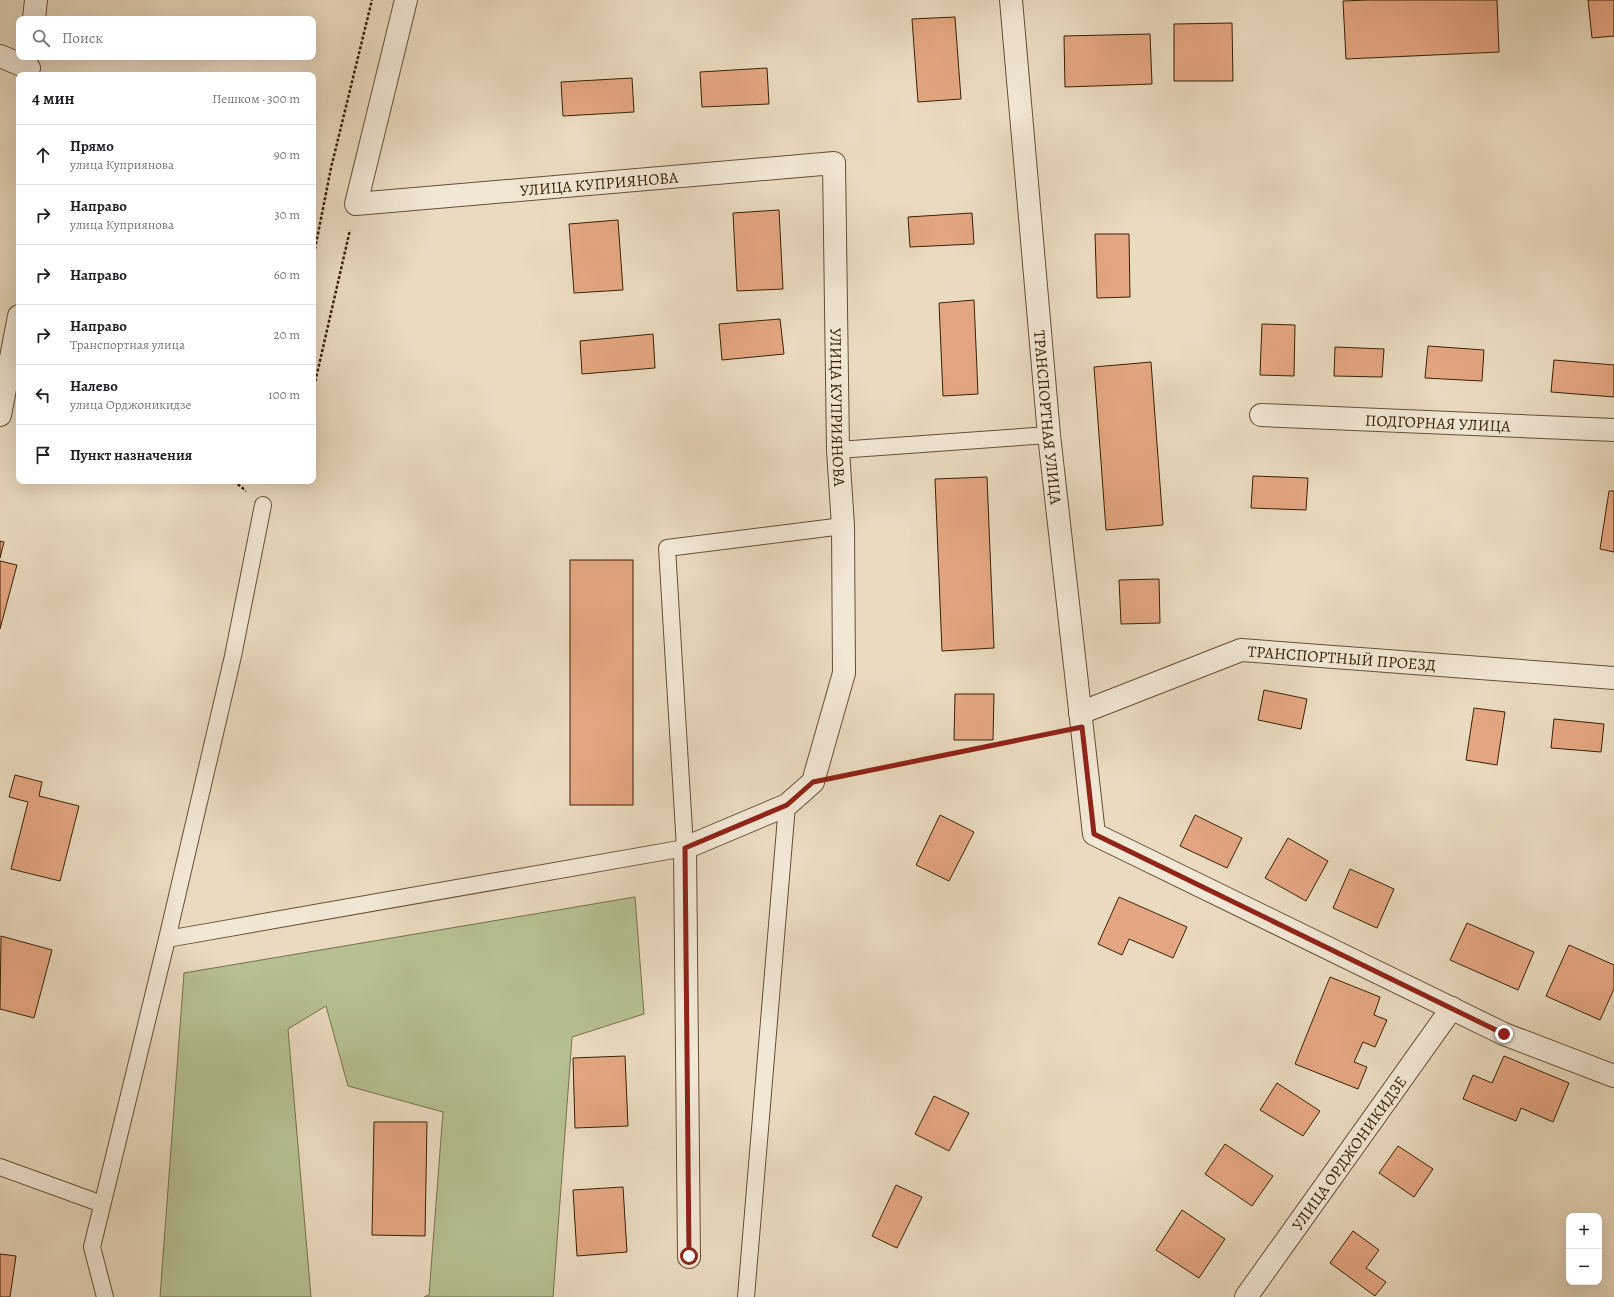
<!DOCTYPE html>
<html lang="ru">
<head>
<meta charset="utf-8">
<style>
  :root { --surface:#fff; --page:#f6f6f6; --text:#202124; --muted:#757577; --line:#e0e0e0 }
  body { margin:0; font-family:Alegreya,serif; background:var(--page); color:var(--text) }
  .controls { position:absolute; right:12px; bottom:12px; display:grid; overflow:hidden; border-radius:8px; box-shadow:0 4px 16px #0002 }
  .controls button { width:36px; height:36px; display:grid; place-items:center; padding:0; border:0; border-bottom:1px solid var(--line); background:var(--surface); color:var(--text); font:20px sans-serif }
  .stop { position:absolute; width:12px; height:12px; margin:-9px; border:3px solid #8f2418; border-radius:50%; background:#fff }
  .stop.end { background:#8f2418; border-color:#fff; box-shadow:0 1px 4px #0008 }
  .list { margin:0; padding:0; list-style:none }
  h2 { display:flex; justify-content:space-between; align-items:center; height:52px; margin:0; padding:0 16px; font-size:17px }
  h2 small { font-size:13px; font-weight:400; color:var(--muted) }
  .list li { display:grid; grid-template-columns:26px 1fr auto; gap:12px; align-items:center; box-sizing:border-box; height:60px; padding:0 16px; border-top:1px solid var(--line) }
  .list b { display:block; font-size:15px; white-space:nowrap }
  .list p { margin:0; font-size:13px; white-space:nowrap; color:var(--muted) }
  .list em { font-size:13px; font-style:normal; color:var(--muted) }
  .icon { flex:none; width:22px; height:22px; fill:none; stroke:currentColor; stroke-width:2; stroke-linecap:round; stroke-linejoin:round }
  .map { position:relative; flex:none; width:1614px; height:1297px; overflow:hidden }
  .search { position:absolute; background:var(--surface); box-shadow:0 4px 16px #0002; left:16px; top:16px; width:300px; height:44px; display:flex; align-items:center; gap:10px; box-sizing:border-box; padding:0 14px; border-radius:8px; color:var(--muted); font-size:15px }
  .panel { position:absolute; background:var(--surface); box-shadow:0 4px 16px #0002; left:16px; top:72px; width:300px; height:412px; border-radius:8px }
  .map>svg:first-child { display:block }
  .green { fill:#b6c092; stroke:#78704b }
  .building { fill:#e4a682; stroke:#3a2104 }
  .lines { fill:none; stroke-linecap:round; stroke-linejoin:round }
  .lane-casing { stroke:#664f33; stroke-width:18 }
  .street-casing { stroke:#664f33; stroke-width:24 }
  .path { stroke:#3a2104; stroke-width:2.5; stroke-dasharray:3 2; stroke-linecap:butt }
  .lane { stroke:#f1e7d5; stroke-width:16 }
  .street { stroke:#f1e7d5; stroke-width:22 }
  .route { stroke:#8f2418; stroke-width:5 }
  .labels { text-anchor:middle; stroke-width:4; stroke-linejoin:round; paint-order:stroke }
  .street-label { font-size:16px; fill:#3a2104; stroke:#f1e7d5 }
</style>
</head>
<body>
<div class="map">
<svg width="1614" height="1297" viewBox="0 0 1614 1297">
  <rect width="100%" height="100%" fill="#eadabf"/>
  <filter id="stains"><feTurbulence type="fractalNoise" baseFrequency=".005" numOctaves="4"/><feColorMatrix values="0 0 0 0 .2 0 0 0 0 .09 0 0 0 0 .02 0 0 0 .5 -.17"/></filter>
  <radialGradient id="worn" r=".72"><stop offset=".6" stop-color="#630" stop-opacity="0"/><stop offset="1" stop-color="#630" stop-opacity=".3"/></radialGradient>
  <path class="green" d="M635 897 644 1014 572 1037 553 1297H424L429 1295 443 1112 348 1086 326 1006 288 1029 311 1297H160L184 973Z"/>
  <g class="building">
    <path d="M1367 0H1497L1499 52 1346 59 1343 1Z"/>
    <path d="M1588 0H1614V36L1592 38Z"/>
    <path d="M955 17 961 99 918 102 912 19Z"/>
    <path d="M1232 23 1233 81H1174V24Z"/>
    <path d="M1150 34 1152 84 1065 87 1064 36Z"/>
    <path d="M767 68 769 104 702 107 700 72Z"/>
    <path d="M632 78 634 112 563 116 561 82Z"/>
    <path d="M779 210 783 289 737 291 733 213Z"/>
    <path d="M972 213 974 244 910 247 908 217Z"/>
    <path d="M618 220 623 290 574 293 569 224Z"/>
    <path d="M1095 234H1129L1130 297 1097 298Z"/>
    <path d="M974 300 978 394 943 396 939 303Z"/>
    <path d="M780 319 784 354 722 360 719 324Z"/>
    <path d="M1262 324 1295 325 1294 376 1260 375Z"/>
    <path d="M653 334 655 368 582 374 580 341Z"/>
    <path d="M1428 346 1484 350 1482 381 1425 378Z"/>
    <path d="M1335 347 1384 349 1382 377 1334 376Z"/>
    <path d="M1554 360 1614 365V397L1551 392Z"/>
    <path d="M1151 362 1163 525 1106 530 1094 367Z"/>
    <path d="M1253 476 1308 478 1306 510 1251 508Z"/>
    <path d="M987 477 994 648 942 651 935 479Z"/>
    <path d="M1609 491H1614V552L1600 549Z"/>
    <path d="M0 541 4 542 0 558Z"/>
    <rect x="570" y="560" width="63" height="245"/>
    <path d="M0 561 17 565 0 629Z"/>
    <path d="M1159 579 1160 623 1121 624 1119 580Z"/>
    <path d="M1264 690 1307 699 1301 729 1258 720Z"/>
    <path d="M955 694H994L993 740H954Z"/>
    <path d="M1474 708 1505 712 1497 765 1466 760Z"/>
    <path d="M1554 719 1604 724 1601 752 1551 748Z"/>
    <path d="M15 775 42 782 39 796 79 806 60 881 11 869 28 802 9 797Z"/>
    <path d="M940 815 974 832 949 881 916 865Z"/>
    <path d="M1195 815 1242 838 1227 868 1180 846Z"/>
    <path d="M1288 838 1328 861 1306 901 1265 878Z"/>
    <path d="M1350 869 1394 889 1377 928 1333 908Z"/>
    <path d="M1119 897 1187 927 1173 958 1129 939 1122 955 1098 944Z"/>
    <path d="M1467 923 1534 952 1518 990 1450 960Z"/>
    <path d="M1 936 52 950 34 1018 0 1009Z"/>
    <path d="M1569 945 1614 965V989L1600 1020 1546 996Z"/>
    <path d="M1330 977 1380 997 1374 1015 1387 1020 1375 1047 1363 1042 1354 1062 1367 1067 1358 1089 1295 1064Z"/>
    <path d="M625 1056 628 1126 575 1128 573 1058Z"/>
    <path d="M1504 1056 1569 1083 1553 1122 1521 1108 1516 1121 1463 1099 1473 1075 1492 1083Z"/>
    <path d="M1277 1083 1320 1111 1303 1136 1260 1110Z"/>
    <path d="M934 1096 969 1113 949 1151 915 1134Z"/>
    <path d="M374 1122H427L425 1236 372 1235Z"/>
    <path d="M1225 1144 1273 1176 1252 1206 1205 1174Z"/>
    <path d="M1398 1146 1433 1169 1414 1197 1379 1173Z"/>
    <path d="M896 1185 922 1197 897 1248 872 1236Z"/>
    <path d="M623 1187 627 1252 577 1256 573 1190Z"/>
    <path d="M1182 1210 1225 1239 1199 1278 1156 1250Z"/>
    <path d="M1353 1231 1379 1250 1366 1268 1386 1282 1375 1296 1330 1263Z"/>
    <path d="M0 1254 16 1256 10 1297H0Z"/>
  </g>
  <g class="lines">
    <g class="lane-casing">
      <g id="lane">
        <path d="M838 450 1049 435"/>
        <path d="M167 939 685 848 667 548 843 526"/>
        <path d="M0 1167 102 1204"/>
        <path d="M105 1297 92 1247 167 939 233 656 263 505"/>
        <path d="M746 1297 787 805"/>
      </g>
    </g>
    <g class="street-casing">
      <g id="street">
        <path id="s1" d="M406 0 356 204 834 163 838 450 843 526 844 673 813 782 787 805 685 848 689 1257"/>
        <path id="s2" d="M1011 0 1049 435 1094 834 1504 1034 1614 1076"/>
        <path d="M34 19 36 0"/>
        <path d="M0 56 29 68"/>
        <path d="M0 415 19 316"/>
        <path id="s3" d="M1261 415 1614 430"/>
        <path id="s4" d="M1080 713 1241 650 1614 678"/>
        <path id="s5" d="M1246 1297 1452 1008"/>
      </g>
    </g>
    <g class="path">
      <path d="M313 259 331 168 372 0"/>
      <path d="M313 391 350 230"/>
      <path d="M234 481 246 491"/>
      <path d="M841 777 1056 732"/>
    </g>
    <use href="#lane" class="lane"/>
    <use href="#street" class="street"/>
  </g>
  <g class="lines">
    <path class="route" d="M689 1256 685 848 787 805 813 782 1082 727 1094 834 1504 1034"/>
  </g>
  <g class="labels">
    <g class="street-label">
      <text dy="6" stroke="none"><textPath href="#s1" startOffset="454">УЛИЦА КУПРИЯНОВА</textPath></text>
      <text dy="6" stroke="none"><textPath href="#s1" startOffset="934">УЛИЦА КУПРИЯНОВА</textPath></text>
      <text dy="6" stroke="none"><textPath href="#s2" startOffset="419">ТРАНСПОРТНАЯ УЛИЦА</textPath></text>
      <text dy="6" stroke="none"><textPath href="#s3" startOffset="177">ПОДГОРНАЯ УЛИЦА</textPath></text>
      <text dy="6" stroke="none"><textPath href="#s4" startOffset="274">ТРАНСПОРТНЫЙ ПРОЕЗД</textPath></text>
      <text dy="6" stroke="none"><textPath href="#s5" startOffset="177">УЛИЦА ОРДЖОНИКИДЗЕ</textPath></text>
    </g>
  </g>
  <rect width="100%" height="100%" filter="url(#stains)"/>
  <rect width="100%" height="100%" fill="url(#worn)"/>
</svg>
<div class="controls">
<button>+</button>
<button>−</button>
</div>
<div class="stop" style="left:689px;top:1256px"></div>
<div class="stop end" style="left:1504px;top:1034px"></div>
<div class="search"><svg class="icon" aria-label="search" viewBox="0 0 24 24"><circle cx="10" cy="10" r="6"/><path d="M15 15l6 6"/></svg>Поиск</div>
<section class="panel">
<h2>4 мин<small>Пешком · 300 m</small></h2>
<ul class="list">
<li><svg class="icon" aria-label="ahead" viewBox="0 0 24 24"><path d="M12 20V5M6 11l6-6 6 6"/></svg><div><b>Прямо</b><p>улица Куприянова</p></div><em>90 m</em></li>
<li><svg class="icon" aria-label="right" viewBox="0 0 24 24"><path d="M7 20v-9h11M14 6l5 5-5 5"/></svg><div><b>Направо</b><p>улица Куприянова</p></div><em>30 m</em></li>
<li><svg class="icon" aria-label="right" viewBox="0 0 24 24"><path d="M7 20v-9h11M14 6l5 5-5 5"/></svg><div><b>Направо</b></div><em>60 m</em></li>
<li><svg class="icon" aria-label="right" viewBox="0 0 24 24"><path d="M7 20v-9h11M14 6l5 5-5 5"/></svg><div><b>Направо</b><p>Транспортная улица</p></div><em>20 m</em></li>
<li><svg class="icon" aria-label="left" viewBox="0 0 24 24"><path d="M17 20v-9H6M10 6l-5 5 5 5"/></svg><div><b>Налево</b><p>улица Орджоникидзе</p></div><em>100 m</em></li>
<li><svg class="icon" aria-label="arrive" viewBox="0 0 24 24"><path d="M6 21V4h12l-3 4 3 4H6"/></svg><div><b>Пункт назначения</b></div></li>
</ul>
</section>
</div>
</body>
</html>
